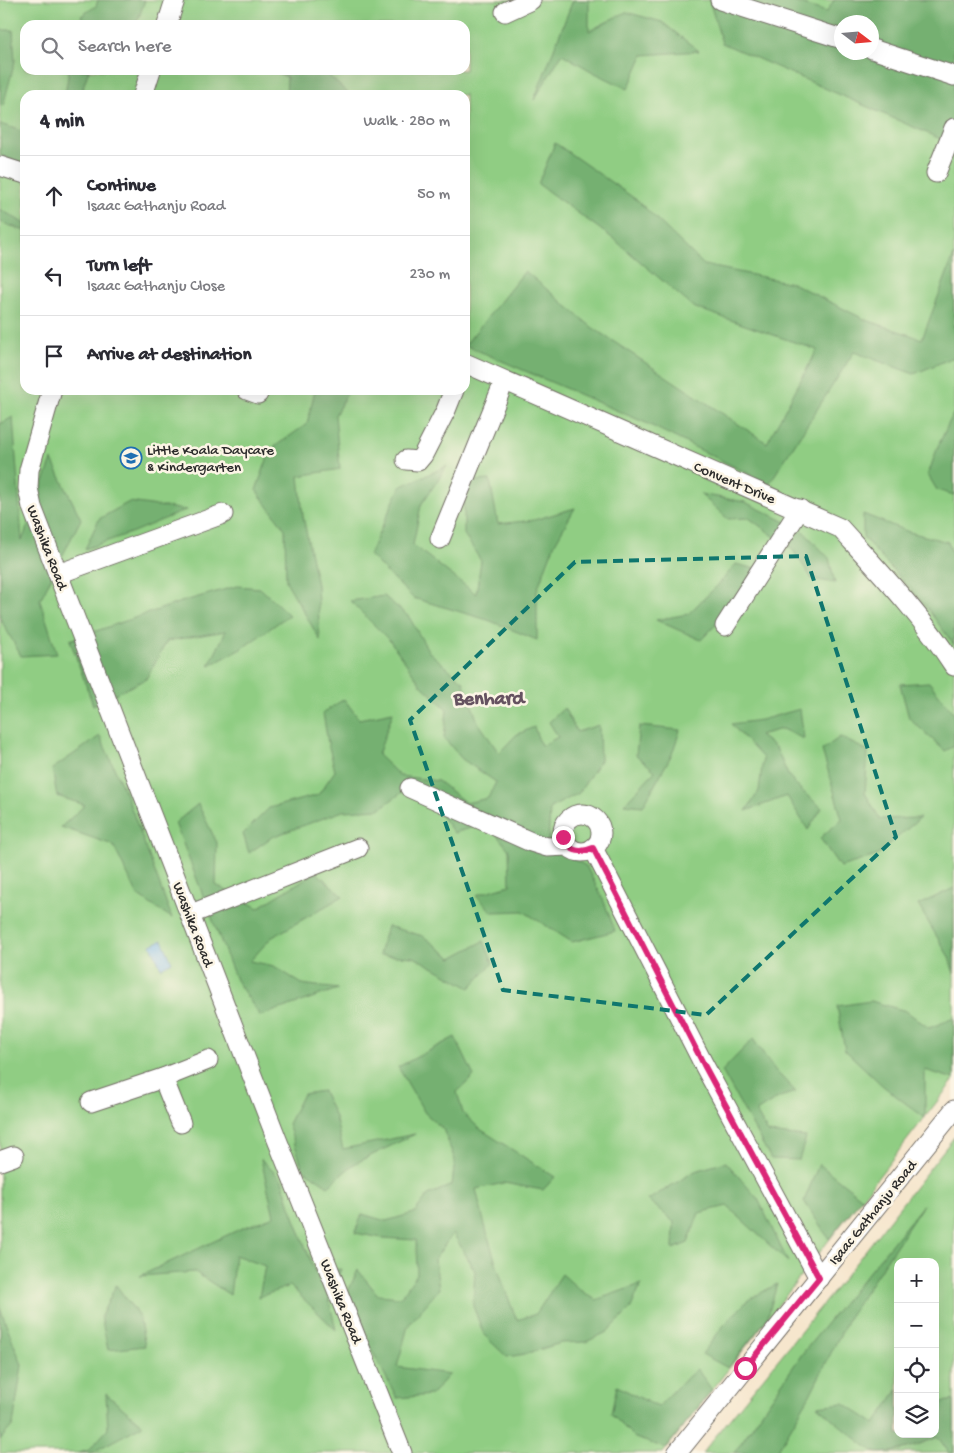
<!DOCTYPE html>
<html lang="en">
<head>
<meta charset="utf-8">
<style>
  :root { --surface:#fff; --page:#f2f2f3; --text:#2b2b33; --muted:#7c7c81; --line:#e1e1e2 }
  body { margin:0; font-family:"Gochi Hand",sans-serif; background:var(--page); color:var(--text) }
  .controls { position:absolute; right:15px; bottom:15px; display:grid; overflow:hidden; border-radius:10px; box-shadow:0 5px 20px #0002 }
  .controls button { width:45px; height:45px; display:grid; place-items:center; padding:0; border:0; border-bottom:1px solid var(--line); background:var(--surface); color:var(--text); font:25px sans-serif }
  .compass { position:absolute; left:834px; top:15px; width:45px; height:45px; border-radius:50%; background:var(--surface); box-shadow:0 5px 20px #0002; rotate:106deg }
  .stop { position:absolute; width:15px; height:15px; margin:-11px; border:4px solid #db2777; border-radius:50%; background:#fff }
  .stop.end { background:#db2777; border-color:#fff; box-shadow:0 1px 5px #0008 }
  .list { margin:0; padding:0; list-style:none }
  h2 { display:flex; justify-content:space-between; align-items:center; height:65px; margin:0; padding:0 20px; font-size:21px }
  h2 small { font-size:16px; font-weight:400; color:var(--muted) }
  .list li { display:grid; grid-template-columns:32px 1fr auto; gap:15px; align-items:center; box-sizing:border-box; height:80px; padding:0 20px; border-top:1px solid var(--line) }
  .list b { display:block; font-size:19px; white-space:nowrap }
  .list p { margin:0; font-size:16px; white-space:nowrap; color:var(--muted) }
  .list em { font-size:16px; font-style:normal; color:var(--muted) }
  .icon { flex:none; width:28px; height:28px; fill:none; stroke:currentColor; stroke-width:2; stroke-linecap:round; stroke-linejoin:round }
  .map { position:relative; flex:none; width:954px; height:1453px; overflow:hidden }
  .search { position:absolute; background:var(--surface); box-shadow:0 5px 20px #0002; left:20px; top:20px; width:450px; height:55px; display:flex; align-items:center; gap:12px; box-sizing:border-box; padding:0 18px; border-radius:15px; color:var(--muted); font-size:19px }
  .panel { position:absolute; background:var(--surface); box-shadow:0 5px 20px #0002; left:20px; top:90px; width:450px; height:305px; border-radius:15px }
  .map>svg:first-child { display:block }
  .green { fill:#90cd83; stroke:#5e7c57; fill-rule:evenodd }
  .forest { fill:#74b071; stroke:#506e4e; fill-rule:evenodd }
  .water { fill:#71b4e7; stroke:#4e7089 }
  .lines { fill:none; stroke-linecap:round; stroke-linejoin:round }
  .minor-casing { stroke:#726c64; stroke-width:21 }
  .minor { stroke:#fff; stroke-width:19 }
  .route { stroke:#db2777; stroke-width:6 }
  .marked { fill:none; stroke:#0f766e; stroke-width:4; stroke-dasharray:10 6; stroke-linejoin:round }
  .labels { text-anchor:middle; stroke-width:5; stroke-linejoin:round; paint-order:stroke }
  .poi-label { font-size:15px; fill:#2b2b2b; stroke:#fcf5e5; text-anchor:start }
  .street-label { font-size:15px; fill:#2b2b2b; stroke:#fcf5e5 }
  .district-label { font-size:20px; font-weight:bold; fill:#655260; stroke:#fcf5e5 }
</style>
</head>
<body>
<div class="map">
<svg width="954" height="1453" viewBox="0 0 954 1453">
  <rect width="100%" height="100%" fill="#fcf5e5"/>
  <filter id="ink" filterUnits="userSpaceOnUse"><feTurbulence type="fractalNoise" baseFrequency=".02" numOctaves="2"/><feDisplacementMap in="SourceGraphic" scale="10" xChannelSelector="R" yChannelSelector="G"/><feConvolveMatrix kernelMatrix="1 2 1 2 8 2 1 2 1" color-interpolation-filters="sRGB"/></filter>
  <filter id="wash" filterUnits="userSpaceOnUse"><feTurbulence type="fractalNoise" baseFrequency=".0096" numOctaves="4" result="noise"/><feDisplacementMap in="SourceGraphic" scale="20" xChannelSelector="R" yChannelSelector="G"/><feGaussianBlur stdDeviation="1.12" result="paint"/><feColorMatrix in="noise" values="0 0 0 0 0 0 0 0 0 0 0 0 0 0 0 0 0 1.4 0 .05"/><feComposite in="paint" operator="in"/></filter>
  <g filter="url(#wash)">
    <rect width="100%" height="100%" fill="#f6e6cd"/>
    <g class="green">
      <path d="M0 0H954V1080L663 1453H0ZM842 22H872V52H842ZM25 25H465V70H25ZM25 95H465V390H25Z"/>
      <path d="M954 1137V1453H702L833 1292ZM898 1262H935V1434H898Z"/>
    </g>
    <g class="forest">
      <path d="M98 0H145L138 20 131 25H86L81 16 96 6Z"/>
      <path d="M573 0H589V31L626 12 662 22 699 51 643 55 628 89 593 72 562 54 534 100Z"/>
      <path d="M709 0H787L827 12 834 0H954V160L945 141 722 43ZM842 22H872V52H842Z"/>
      <path d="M0 30H13L15 61 3 106 0 105Z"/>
      <path d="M69 70H89L83 87 89 95H65Z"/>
      <path d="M269 70H320L325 72 350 95H286L287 77Z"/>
      <path d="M0 124 25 132V165L0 155Z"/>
      <path d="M555 143 638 201 704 265 792 283 866 320 922 339 954 255V357L914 374 854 352 769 484 646 423 465 345 525 271 593 328 767 443 817 350 693 307 615 240 538 184Z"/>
      <path d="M0 209 25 224V231L0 222Z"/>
      <path d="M315 390H349L335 415 340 469 299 476 303 516 317 585 320 640 286 581 285 529 256 490 271 449 307 424Z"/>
      <path d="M954 412V495L937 490 928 475 938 446Z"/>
      <path d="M13 417 22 541 52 460 81 519 40 600 57 654 21 656 0 618V424Z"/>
      <path d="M447 466 421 505 413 545 476 594 481 561 464 534V482L490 480 498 524 534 520 575 508 555 543 537 590V640L488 620 413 598 369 555 400 487Z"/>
      <path d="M700 494 745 502 802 530 829 558 835 583 812 579 793 550 749 518 728 519Z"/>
      <path d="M129 502 186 510 133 532 85 549 99 519Z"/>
      <path d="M863 514 909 532 948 542 954 559V645L927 608 863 537Z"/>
      <path d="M736 564 767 572 701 640 656 620 688 614 718 585Z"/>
      <path d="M237 586 260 588 289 615 241 649 209 666 226 631 167 641 146 679 93 705 70 640 181 602Z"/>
      <path d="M384 596 409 617 429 652 463 681 478 722 499 753 516 735 534 727 541 746 558 737 549 722 564 708 577 732 599 725 600 760 579 793 550 808 548 845 586 866 603 899 615 931 572 942 523 911 492 912 476 895 510 885 509 850 487 823 454 833 437 810 404 791 379 809 343 811 272 837 249 853 243 834 269 808 318 795 335 771 328 743 323 713 344 699 359 719 393 712 378 755 400 776 438 781 466 803 488 798 496 782 462 759 444 738 447 709 422 686 391 642 350 601Z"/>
      <path d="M929 682 954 714V746L945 751 909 718 900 684Z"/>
      <path d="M800 709 804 739 782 729 759 735 776 748 788 775 801 790 822 808 808 830 787 796 746 811 759 791 763 758 731 724 761 720Z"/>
      <path d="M639 726 680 730 672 754 643 806 624 804 655 771 636 755Z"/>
      <path d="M100 736 127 797 172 918 138 896 113 845 61 827 85 805 57 796 52 769Z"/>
      <path d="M840 737 868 751 865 793 880 819 920 818 876 856 840 867 820 838 842 819 822 750Z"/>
      <path d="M198 804 217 843 216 885 258 908 316 872 343 896 271 938 250 961 274 966 302 984 338 989 260 1016 236 980 175 823Z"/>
      <path d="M954 888V974L949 957 918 905Z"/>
      <path d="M387 926 423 936 452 958 484 941 493 963 470 988 414 957 379 955Z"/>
      <path d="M871 1001 906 1011 929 1028 954 1018V1079L925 1070V1118L883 1086 845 1050 837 1006Z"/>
      <path d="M455 1037 474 1076 457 1092 463 1113 480 1129 555 1177 543 1190 504 1183 476 1189C486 1233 499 1277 517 1320L536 1314 562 1274 580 1290 596 1300 641 1284 630 1310 607 1332 586 1342 561 1343 525 1354 507 1357 484 1335 473 1306 475 1271 453 1233 435 1259 439 1289 408 1326 397 1367 450 1374 431 1395 397 1398 365 1337 348 1291 358 1270 378 1295 401 1297 417 1274 416 1240 382 1238 355 1233 362 1214 386 1221 414 1213 428 1195 452 1185 455 1160 443 1129 425 1113 398 1067Z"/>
      <path d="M753 1039 775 1070 796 1092 780 1097 756 1112 768 1133 806 1137 799 1160 771 1159 722 1071Z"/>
      <path d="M323 1091 335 1117 343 1149 415 1134 354 1164 328 1186 303 1169 288 1124 303 1094Z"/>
      <path d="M261 1159 282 1180 290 1206 315 1272 341 1269 329 1300 336 1330 290 1286 259 1297 265 1266 235 1255 230 1295 195 1272 140 1276 240 1229 274 1216Z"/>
      <path d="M726 1162 758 1199 788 1262 727 1206 699 1213 688 1243 673 1249 674 1222 648 1200 695 1171Z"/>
      <path d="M819 1164 862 1198 829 1239 804 1201Z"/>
      <path d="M923 1205 849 1317 810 1395 776 1453H734L802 1354Z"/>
      <path d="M777 1284 767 1319 728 1368 702 1354 724 1325 748 1300Z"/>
      <path d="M116 1285 139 1316 145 1346 108 1350 101 1316Z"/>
      <path d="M0 1308 22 1365 13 1425 0 1440Z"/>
      <path d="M697 1369 712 1390 666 1448 635 1438 611 1414 617 1386 658 1407 679 1385Z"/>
      <path d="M898 1389V1434H935V1408L943 1402 954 1400V1453H949L938 1437C920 1444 898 1453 878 1453 870 1452 827 1414 817 1406L844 1403 875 1424Z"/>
      <path d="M106 1394 143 1425 91 1453H79L89 1450 108 1429Z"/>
    </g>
    <path class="water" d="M162 940 172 962 161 968 151 945Z"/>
  </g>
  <g filter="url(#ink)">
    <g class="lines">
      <g class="minor-casing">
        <g id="minor">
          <path d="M720 0 842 39"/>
          <path d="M505 12 531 0"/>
          <path d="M167 25 175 0"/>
          <path d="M872 49 954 76"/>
          <path d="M143 95 151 70"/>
          <path d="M0 166 25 174"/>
          <path d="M936 173 954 128"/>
          <path d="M465 363 840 528C880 572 922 616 954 666"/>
          <path d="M52 390 29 470 28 488 32 507 276 1137 402 1453"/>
          <path d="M247 390 258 394"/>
          <path d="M406 460 418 461 423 455 446 410 454 390"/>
          <path d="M440 539 504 382"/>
          <path d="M58 574 223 514"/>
          <path d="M725 626 800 509"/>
          <path d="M410 788 531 842 547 847 567 846"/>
          <circle cx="582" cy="833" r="19"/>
          <path d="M593 848 704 1065 819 1278"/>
          <path d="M191 914 358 848"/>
          <path d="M163 1078 181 1123"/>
          <path d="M91 1102 163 1078 208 1060"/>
          <path d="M0 1161 14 1156"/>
          <path d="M677 1453 954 1110"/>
        </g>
      </g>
      <use href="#minor" class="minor"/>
    </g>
  </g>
  <g class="lines" filter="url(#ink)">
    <path class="route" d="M563 837C569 851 579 854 593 848L704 1065 819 1278 745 1368"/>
  </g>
  <path class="marked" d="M806 556 896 837 706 1015 503 990 410 720 575 562Z"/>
  <defs>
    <g id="school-ring" transform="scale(1.125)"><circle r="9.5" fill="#fcf5e5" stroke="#1f6fb2" stroke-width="1.5"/><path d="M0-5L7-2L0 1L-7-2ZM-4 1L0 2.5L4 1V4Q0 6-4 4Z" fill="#1f6fb2"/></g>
  </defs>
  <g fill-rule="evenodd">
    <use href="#school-ring" x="131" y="458"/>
  </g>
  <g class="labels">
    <g class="poi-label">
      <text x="147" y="454">Little Koala Daycare<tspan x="147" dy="17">&amp; Kindergarten</tspan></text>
    </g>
    <g class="street-label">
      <text transform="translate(735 482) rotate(23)" y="5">Convent Drive</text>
      <text transform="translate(48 547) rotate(69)" y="5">Washika Road</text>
      <text transform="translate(194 924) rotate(69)" y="5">Washika Road</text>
      <text transform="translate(872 1212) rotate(-51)" y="5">Isaac Gathanju Road</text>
      <text transform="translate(342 1301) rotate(68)" y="5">Washika Road</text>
    </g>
    <g class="district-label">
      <text x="489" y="704">Benhard</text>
    </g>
  </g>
</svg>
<div class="controls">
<button>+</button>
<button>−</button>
<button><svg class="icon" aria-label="locate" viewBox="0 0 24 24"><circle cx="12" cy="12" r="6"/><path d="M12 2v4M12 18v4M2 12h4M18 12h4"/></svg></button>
<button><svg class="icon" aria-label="layers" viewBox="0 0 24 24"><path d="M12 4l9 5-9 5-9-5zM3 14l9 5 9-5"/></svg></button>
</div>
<svg class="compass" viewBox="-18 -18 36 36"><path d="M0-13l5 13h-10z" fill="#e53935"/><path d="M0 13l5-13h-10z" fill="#7c7c81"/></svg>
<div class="stop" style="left:745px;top:1368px"></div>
<div class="stop end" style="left:563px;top:837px"></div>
<div class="search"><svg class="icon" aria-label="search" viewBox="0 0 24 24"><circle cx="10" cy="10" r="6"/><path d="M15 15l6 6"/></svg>Search here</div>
<section class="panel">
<h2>4 min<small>Walk · 280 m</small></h2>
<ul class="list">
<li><svg class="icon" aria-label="ahead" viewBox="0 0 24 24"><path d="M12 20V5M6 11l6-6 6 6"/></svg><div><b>Continue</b><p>Isaac Gathanju Road</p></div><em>50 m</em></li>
<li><svg class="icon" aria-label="left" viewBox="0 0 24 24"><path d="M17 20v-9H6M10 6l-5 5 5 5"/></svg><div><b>Turn left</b><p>Isaac Gathanju Close</p></div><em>230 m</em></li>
<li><svg class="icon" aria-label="arrive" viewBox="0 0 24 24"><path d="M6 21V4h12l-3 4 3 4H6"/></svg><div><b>Arrive at destination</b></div></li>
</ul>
</section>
</div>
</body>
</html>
